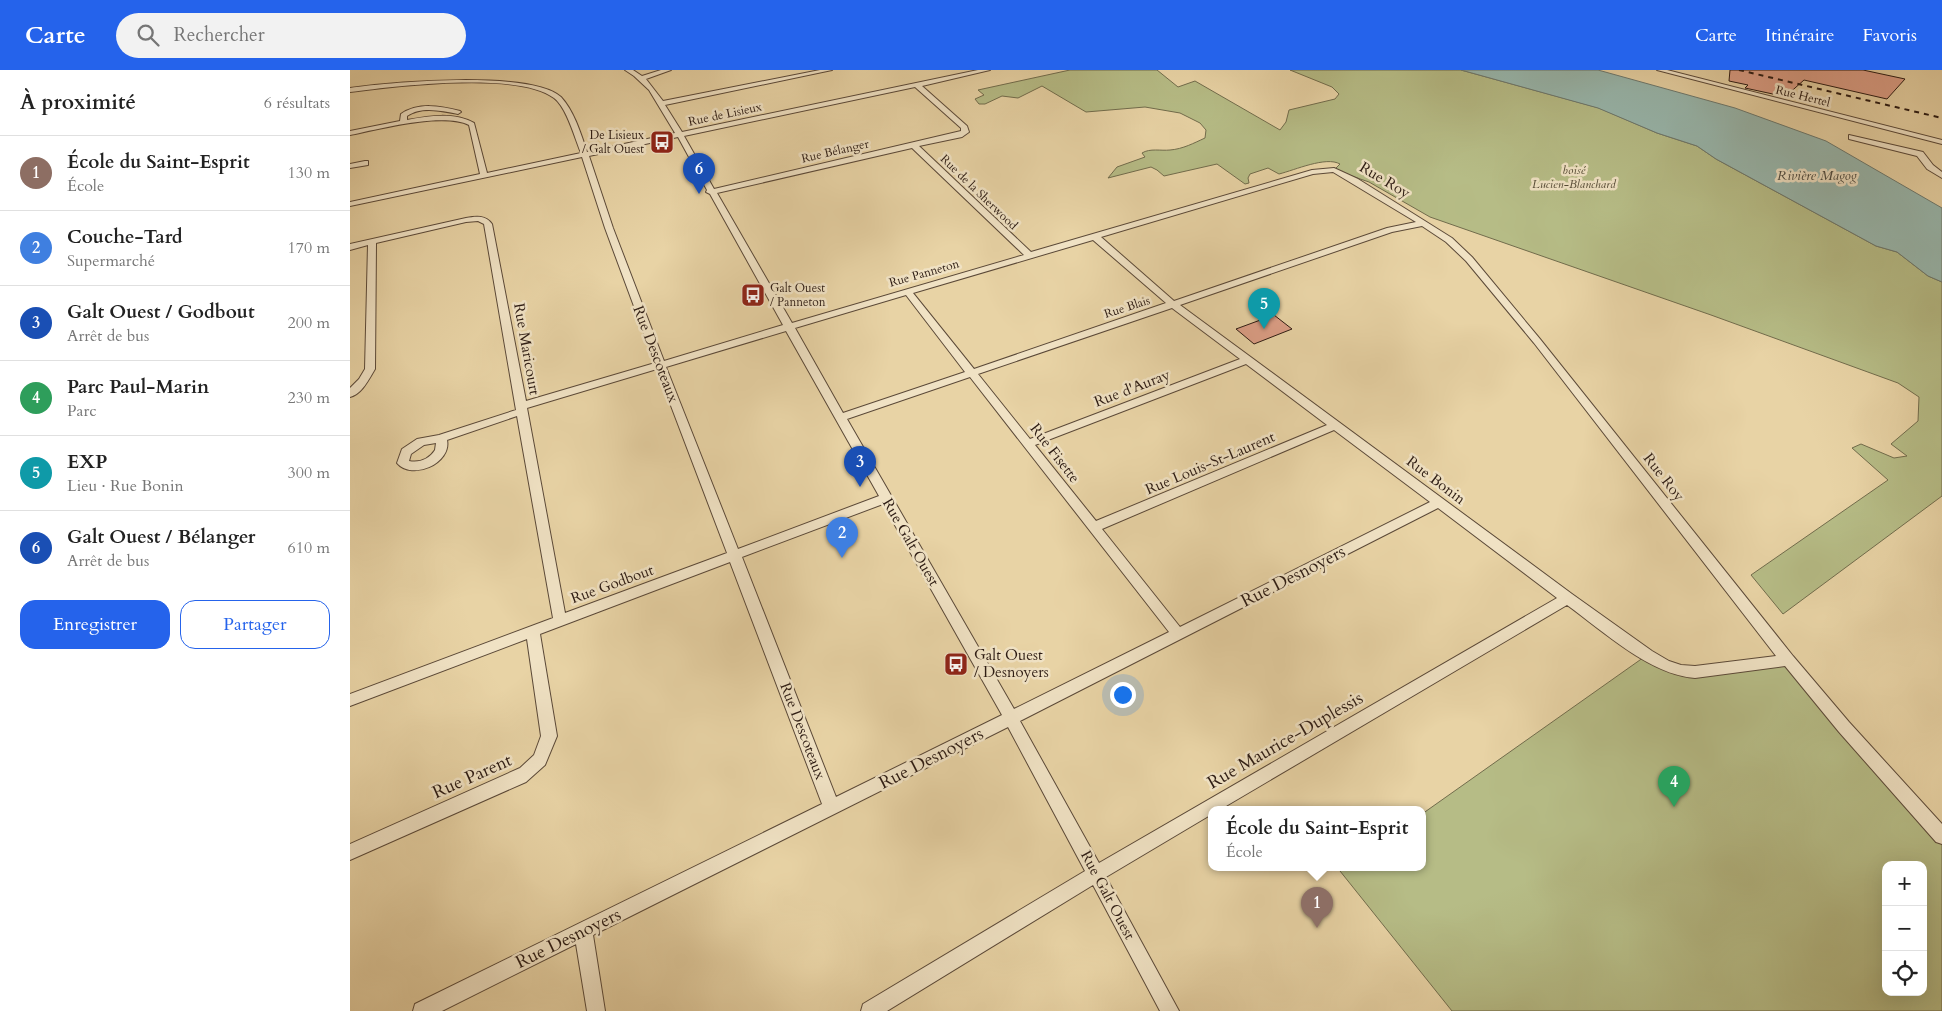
<!DOCTYPE html>
<html lang="fr">
<head>
<meta charset="utf-8">
<style>
  :root { --surface:#fff; --page:#f2f2f2; --text:#222; --muted:#767676; --line:#e0e0e0; --accent:#2563eb }
  body { margin:0; font-family:Cardo,serif; background:var(--page); color:var(--text) }
  .controls { position:absolute; right:15px; bottom:15px; display:grid; overflow:hidden; border-radius:10px; box-shadow:0 5px 20px #0002 }
  .controls button { width:45px; height:45px; display:grid; place-items:center; padding:0; border:0; border-bottom:1px solid var(--line); background:var(--surface); color:var(--text); font:25px sans-serif }
  .you { position:absolute; left:772px; top:624px; width:18px; height:18px; margin:-12px; border:4px solid #fff; border-radius:50%; background:#1a73e8; box-shadow:0 0 0 8px #1a73e833 }
  .badge { display:grid; place-items:center; width:32px; height:32px; border-radius:50%; background:var(--accent); color:#fff; font-size:16px; font-weight:700 }
  .pin { position:absolute; translate:-50% -41px; filter:drop-shadow(0 1px 2px #0008) }
  .pin::after { content:''; position:absolute; top:26px; width:18px; height:15px; background:inherit; clip-path:polygon(0 0,100% 0,50% 100%) }
  .popup { position:absolute; left:858px; top:736px; width:218px; height:65px; box-sizing:border-box; display:grid; place-content:center; border-radius:10px; background:var(--surface); filter:drop-shadow(0 1px 4px #0005); font-size:16px; white-space:nowrap; color:var(--muted) }
  .popup b { font-size:19px; color:var(--text) }
  .popup::after { content:''; position:absolute; left:50%; top:100%; margin-left:-10px; border:10px solid transparent; border-top-color:var(--surface) }
  .list { margin:0; padding:0; list-style:none }
  h2 { display:flex; justify-content:space-between; align-items:center; height:65px; margin:0; padding:0 20px; font-size:21px }
  h2 small { font-size:16px; font-weight:400; color:var(--muted) }
  .list li { display:grid; grid-template-columns:32px 1fr auto; gap:15px; align-items:center; box-sizing:border-box; height:75px; padding:0 20px; border-top:1px solid var(--line) }
  .list b { display:block; font-size:19px; white-space:nowrap }
  .list p { margin:0; font-size:16px; white-space:nowrap; color:var(--muted) }
  .list em { font-size:16px; font-style:normal; color:var(--muted) }
  .actions { display:flex; gap:10px; padding:15px 20px }
  .actions a { flex:1; padding:11px 0; border:1px solid var(--accent); border-radius:15px; text-align:center; font-size:18px; color:var(--accent) }
  .actions .main { background:var(--accent); color:#fff }
  .icon { flex:none; width:28px; height:28px; fill:none; stroke:currentColor; stroke-width:2; stroke-linecap:round; stroke-linejoin:round }
  .map { position:relative; flex:none; width:1592px; height:941px; overflow:hidden }
  header { display:flex; align-items:center; gap:30px; box-sizing:border-box; height:70px; padding:0 25px; background:var(--accent); color:#fff }
  header strong { font-size:24px }
  nav { display:flex; gap:28px; margin-inline-start:auto; font-size:18px }
  .search { width:350px; height:45px; background:var(--page); display:flex; align-items:center; gap:12px; box-sizing:border-box; padding:0 18px; border-radius:28px; color:var(--muted); font-size:19px }
  main { display:flex }
  aside { flex:1; background:var(--surface) }
  .map>svg:first-child { display:block }
  .green { fill:#b6bc86; stroke:#716c4c; fill-rule:evenodd }
  .water { fill:#98b7ad; stroke:#6d796f }
  .building { fill:#dd9f87; stroke:#2c1b13 }
  .lines { fill:none; stroke-linecap:round; stroke-linejoin:round }
  .minor-casing { stroke:#5b4938; stroke-width:2 }
  .minor { fill:#f0e2c4; fill-rule:evenodd }
  .rail { stroke:#2c1b13; stroke-width:2; stroke-dasharray:5 5; stroke-linecap:butt }
  .labels { text-anchor:middle; stroke-width:5; stroke-linejoin:round; paint-order:stroke }
  .far-street-label { font-size:12px; fill:#2c1b13; stroke:#f0e2c4 }
  .far-poi-label { font-size:12px; fill:#2c1b13; stroke:#f0e2c4; text-anchor:end }
  .far-park-label { font-size:12px; font-style:italic; fill:#554b36; stroke:#f0e2c4 }
  .far-water-label { font-size:14px; font-style:italic; fill:#4c4a41; stroke:#f0e2c4 }
  .street-label { font-size:15px; fill:#2c1b13; stroke:#f0e2c4 }
  .poi-label { font-size:15px; fill:#2c1b13; stroke:#f0e2c4; text-anchor:start }
  .near-street-label { font-size:18px; fill:#2c1b13; stroke:#f0e2c4 }
</style>
</head>
<body>
<header>
<strong>Carte</strong>
<div class="search"><svg class="icon" aria-label="search" viewBox="0 0 24 24"><circle cx="10" cy="10" r="6"/><path d="M15 15l6 6"/></svg>Rechercher</div>
<nav><a>Carte</a><a>Itinéraire</a><a>Favoris</a></nav>
</header>
<main>
<aside>
<h2>À proximité<small>6 résultats</small></h2>
<ul class="list">
<li><span class="badge" style="background:#8d6e63">1</span><div><b>École du Saint-Esprit</b><p>École</p></div><em>130 m</em></li>
<li><span class="badge" style="background:#3f7fe0">2</span><div><b>Couche-Tard</b><p>Supermarché</p></div><em>170 m</em></li>
<li><span class="badge" style="background:#1a4fb4">3</span><div><b>Galt Ouest / Godbout</b><p>Arrêt de bus</p></div><em>200 m</em></li>
<li><span class="badge" style="background:#2e9e5b">4</span><div><b>Parc Paul-Marin</b><p>Parc</p></div><em>230 m</em></li>
<li><span class="badge" style="background:#0f9aa8">5</span><div><b>EXP</b><p>Lieu · Rue Bonin</p></div><em>300 m</em></li>
<li><span class="badge" style="background:#1a4fb4">6</span><div><b>Galt Ouest / Bélanger</b><p>Arrêt de bus</p></div><em>610 m</em></li>
</ul>
<div class="actions"><a class="main">Enregistrer</a><a>Partager</a></div>
</aside>
<div class="map">
<svg width="1592" height="941" viewBox="0 0 1592 941">
  <rect width="100%" height="100%" fill="#e8d3a5"/>
  <filter id="stains"><feTurbulence type="fractalNoise" baseFrequency=".004" numOctaves="4"/><feColorMatrix values="0 0 0 0 .2 0 0 0 0 .09 0 0 0 0 .02 0 0 0 .5 -.17"/></filter>
  <radialGradient id="worn" r=".72"><stop offset=".6" stop-color="#630" stop-opacity="0"/><stop offset="1" stop-color="#630" stop-opacity=".3"/></radialGradient>
  <g class="green">
    <path d="M720 0H807L828 17 845 11 930 60 936 52 939 40 985 29 989 24 982 17 940 0H1111L1249 38 1307 63 1347 76 1366 89 1526 176 1547 182 1578 206 1592 212V426L1433 544 1401 505 1538 410 1502 378 1511 374 1544 388 1557 386 1541 374 1568 351 1569 327 1548 313 1361 245 1080 147 1019 112 984 100 990 94C976 86 945 100 929 104L918 98 900 104 898 108 899 113 895 114 867 94 814 106 807 100 801 97 758 108 767 97 795 87 792 83C800 78 811 81 820 80 833 79 844 73 855 68L856 60 850 53 830 43 795 37 736 42 692 16 668 28 652 26 635 34H629L625 29 634 25 628 20Z"/>
    <path d="M1297 585 1331 601 1438 590 1592 766V941H1102L990 801 995 797H1072V744ZM1536 795H1573V922H1536Z"/>
  </g>
  <path class="water" d="M1111 0H1248L1385 38 1476 71 1592 138V212L1578 206 1547 182 1526 176 1366 89 1347 76 1307 63 1248 38Z"/>
  <g class="building">
    <path d="M1380 0H1513L1555 9 1537 29 1454 10 1436 26H1432L1395 18 1398 15 1379 11Z"/>
    <path d="M924 245 942 259 904 274 886 259Z"/>
  </g>
  <g class="lines">
    <g class="minor-casing">
      <g id="minor">
        <path d="M275 0H283L292 6 311 0H321L296 9 313 31 470 0H482L315 35 332 62 628 0H640L572 16 617 56 619 62 612 67 569 76 681 182 962 100 984 98 1008 109 1102 168 1122 187 1190 269 1443 586 1499 652 1592 754V774L1586 772 1489 662 1435 596 1345 608C1300 605 1253 561 1217 535L871 739H862V744L756 807 829 941H810L743 815 537 941H511L513 934 735 801 658 657 243 865 255 941H237L226 874 92 941H63L65 934 472 734 380 492 190 564 207 666 195 695 176 712 0 790V774L170 698 184 685 191 666 177 569 0 636V624L203 548 167 346 97 370C102 393 62 411 47 393L52 379 67 369 89 365 166 340 134 154 128 151 116 152 26 173 25 299C19 309 12 324 0 327V318L9 309 15 299 18 175 0 180V174L116 148C126 146 136 145 142 154L176 331 305 293 255 158 232 87 0 136V132L130 104 119 55C93 42 29 59 0 65V61L50 51 51 44C69 32 90 36 110 41L111 42 108 44C91 41 72 36 57 46V50C79 46 104 42 124 53L137 103 231 83C225 69 217 38 204 28 168 1 45 16 0 22V18C42 12 180 0 211 27 224 41 231 64 237 82L325 63 299 20 284 6ZM565 17 611 58V61L364 119 334 66ZM328 67 357 120 356 122 360 124 433 255 314 291 263 158 239 86ZM562 78 674 185 442 253 367 123ZM983 102 1066 152 1037 158 824 231 751 167 963 104ZM1072 156 1096 172 1116 191 1184 273 1426 586 1345 596 1331 595 1319 591 1302 581 1222 524 830 235 1042 162ZM743 170 816 233 624 299 563 223ZM556 225 615 302 493 343 445 258ZM822 238 890 289 680 369 628 304ZM436 261 529 426 388 479 316 297ZM896 294 977 355 746 451 685 375ZM307 299 377 483 215 543 177 338ZM620 307 819 562 664 639 497 349ZM984 360 1080 432 830 557 752 459ZM86 373 85 380C79 389 70 393 59 391L61 384 74 375ZM533 434 652 645 486 727 392 487ZM1088 438 1207 528 749 793 670 651Z"/>
        <path d="M1307 0H1317L1592 70V74Z"/>
        <path d="M1499 65 1573 82 1583 95 1592 102V108L1577 99 1567 86 1499 69Z"/>
        <path d="M15 91H18V95L0 98V94Z"/>
      </g>
    </g>
    <use href="#minor" class="minor"/>
    <path class="rail" d="M1389 0 1592 48"/>
  </g>
  <defs>
    <g id="bus-square" transform="scale(1.25)"><rect x="-9" y="-9" width="18" height="18" rx="4" fill="#8f2418" stroke="#f0e2c4"/><path d="M-5-6H5V4H4V6H2V4H-2V6H-4V4H-5ZM-3.5-4V0h7V-4ZM-3.5 1.2v1.5H-2V1.2ZM2 1.2v1.5H3.5V1.2Z" fill="#fff"/></g>
  </defs>
  <g fill-rule="evenodd">
    <use href="#bus-square" x="312" y="72"/>
    <use href="#bus-square" x="403" y="225"/>
    <use href="#bus-square" x="606" y="594"/>
  </g>
  <g class="labels">
    <g class="far-street-label">
      <text transform="translate(1453 26) rotate(14)" y="4">Rue Hertel</text>
      <text transform="translate(375 44) rotate(-12)" y="4">Rue de Lisieux</text>
      <text transform="translate(485 81) rotate(-13)" y="4">Rue Bélanger</text>
      <text transform="translate(629 122) rotate(44)" y="4">Rue de la Sherwood</text>
      <text transform="translate(574 203) rotate(-16)" y="4">Rue Panneton</text>
      <text transform="translate(777 237) rotate(-18)" y="4">Rue Blais</text>
    </g>
    <g class="far-poi-label">
      <text x="294" y="69">De Lisieux<tspan x="294" dy="14">/ Galt Ouest</tspan></text>
      <text x="420" y="222" text-anchor="start">Galt Ouest<tspan x="420" dy="14">/ Panneton</tspan></text>
    </g>
    <g class="far-park-label">
      <text x="1224" y="104">boisé<tspan x="1224" dy="14">Lucien-Blanchard</tspan></text>
    </g>
    <g class="far-water-label">
      <text x="1467" y="110">Rivière Magog</text>
    </g>
    <g class="street-label">
      <text transform="translate(1035 110) rotate(31)" y="5">Rue Roy</text>
      <text transform="translate(177 279) rotate(80)" y="5">Rue Maricourt</text>
      <text transform="translate(306 284) rotate(69)" y="5">Rue Descoteaux</text>
      <text transform="translate(782 318) rotate(-21)" y="5">Rue d'Auray</text>
      <text transform="translate(705 383) rotate(52)" y="5">Rue Fisette</text>
      <text transform="translate(860 393) rotate(-23)" y="5">Rue Louis-St-Laurent</text>
      <text transform="translate(1314 407) rotate(52)" y="5">Rue Roy</text>
      <text transform="translate(1086 410) rotate(37)" y="5">Rue Bonin</text>
      <text transform="translate(561 472) rotate(60)" y="5">Rue Galt Ouest</text>
      <text transform="translate(262 514) rotate(-20)" y="5">Rue Godbout</text>
      <text transform="translate(453 661) rotate(69)" y="5">Rue Descoteaux</text>
      <text transform="translate(758 825) rotate(62)" y="5">Rue Galt Ouest</text>
    </g>
    <g class="poi-label">
      <text x="624" y="590">Galt Ouest<tspan x="624" dy="17">/ Desnoyers</tspan></text>
    </g>
    <g class="near-street-label">
      <text transform="translate(943 506) rotate(-27)" y="6">Rue Desnoyers</text>
      <text transform="translate(935 670) rotate(-30)" y="6">Rue Maurice-Duplessis</text>
      <text transform="translate(581 688) rotate(-27)" y="6">Rue Desnoyers</text>
      <text transform="translate(122 706) rotate(-24)" y="6">Rue Parent</text>
      <text transform="translate(218 868) rotate(-26)" y="6">Rue Desnoyers</text>
    </g>
  </g>
  <rect width="100%" height="100%" filter="url(#stains)"/>
  <rect width="100%" height="100%" fill="url(#worn)"/>
</svg>
<div class="controls">
<button>+</button>
<button>−</button>
<button><svg class="icon" aria-label="locate" viewBox="0 0 24 24"><circle cx="12" cy="12" r="6"/><path d="M12 2v4M12 18v4M2 12h4M18 12h4"/></svg></button>
</div>
<div class="you"></div>
<div class="pin badge" style="left:967px;top:858px;background:#8d6e63">1</div>
<div class="popup"><b>École du Saint-Esprit</b>École</div>
<div class="pin badge" style="left:492px;top:488px;background:#3f7fe0">2</div>
<div class="pin badge" style="left:510px;top:417px;background:#1a4fb4">3</div>
<div class="pin badge" style="left:1324px;top:737px;background:#2e9e5b">4</div>
<div class="pin badge" style="left:914px;top:259px;background:#0f9aa8">5</div>
<div class="pin badge" style="left:349px;top:124px;background:#1a4fb4">6</div>
</div>
</main>
</body>
</html>
